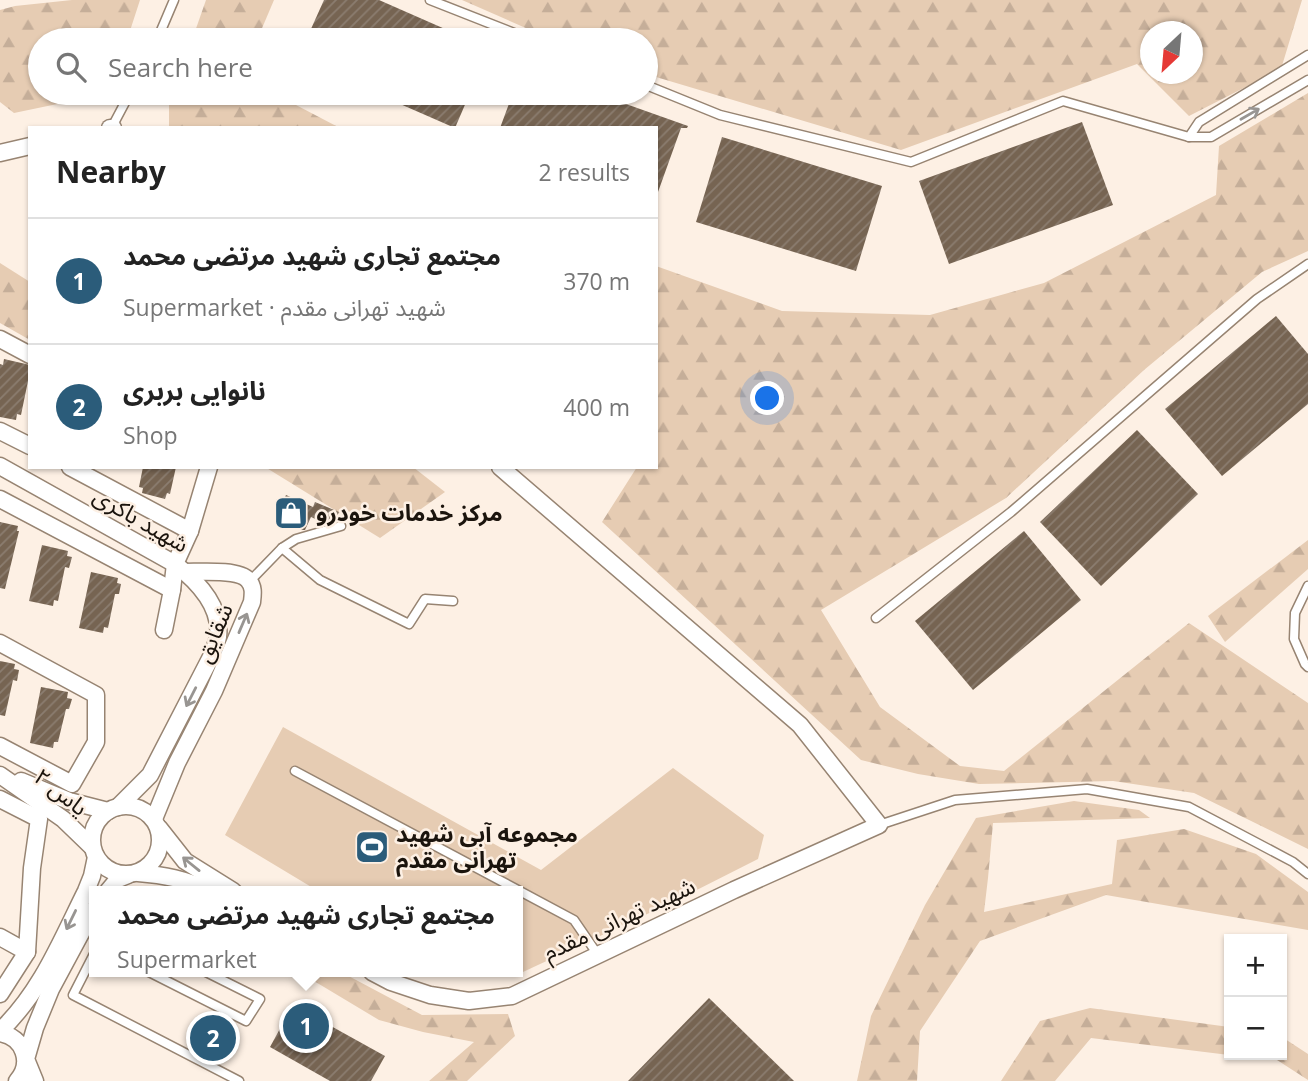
<!DOCTYPE html>
<html lang="en">
<head>
<meta charset="utf-8">
<style>
  :root { --surface:#fff; --page:#f6f6f6; --text:#222; --muted:#767676; --line:#e0e0e0; --accent:#2b5c7a }
  body { margin:0; font-family:"Open Sans","Noto Sans Arabic",sans-serif; background:var(--page); color:var(--text) }
  .controls { position:absolute; right:21px; bottom:21px; display:grid; overflow:hidden; border-radius:0px; box-shadow:0 2px 5px #0004 }
  .controls button { width:63px; height:63px; display:grid; place-items:center; padding:0; border:0; border-bottom:2px solid var(--line); background:var(--surface); color:var(--text); font:35px sans-serif }
  .compass { position:absolute; left:1140px; top:21px; width:63px; height:63px; border-radius:50%; background:var(--surface); box-shadow:0 2px 5px #0004; rotate:206deg }
  .you { position:absolute; left:768px; top:399px; width:24px; height:24px; margin:-18px; border:5px solid #fff; border-radius:50%; background:#1a73e8; box-shadow:0 0 0 10px #1a73e833 }
  .badge { display:grid; place-items:center; width:46px; height:46px; border-radius:50%; background:var(--accent); color:#fff; font-size:23px; font-weight:700 }
  .pin { position:absolute; translate:-50% -50%; border:4px solid #fff; box-shadow:0 2px 7px #0006 }
  .popup { position:absolute; left:89px; top:886px; width:434px; height:91px; box-sizing:border-box; display:grid; place-content:center; border-radius:0px; background:var(--surface); filter:drop-shadow(0 2px 5px #0005); font-size:23px; white-space:nowrap; color:var(--muted) }
  .popup b { font-size:26px; color:var(--text) }
  .popup::after { content:''; position:absolute; left:50%; top:100%; margin-left:-14px; border:14px solid transparent; border-top-color:var(--surface) }
  .list { margin:0; padding:0; list-style:none }
  h2 { display:flex; justify-content:space-between; align-items:center; height:91px; margin:0; padding:0 28px; font-size:30px }
  h2 small { font-size:23px; font-weight:400; color:var(--muted) }
  .list li { display:grid; grid-template-columns:46px 1fr auto; gap:21px; align-items:center; box-sizing:border-box; height:126px; padding:0 28px; border-top:2px solid var(--line) }
  .list b { display:block; font-size:26px; white-space:nowrap }
  .list p { margin:0; font-size:23px; white-space:nowrap; color:var(--muted) }
  .list em { font-size:23px; font-style:normal; color:var(--muted) }
  .icon { flex:none; width:38px; height:38px; fill:none; stroke:currentColor; stroke-width:2; stroke-linecap:round; stroke-linejoin:round }
  .map { position:relative; flex:none; width:1308px; height:1081px; overflow:hidden }
  .search { position:absolute; background:var(--surface); box-shadow:0 2px 5px #0004; left:28px; top:28px; width:630px; height:77px; display:flex; align-items:center; gap:18px; box-sizing:border-box; padding:0 24px; border-radius:38px; color:var(--muted); font-size:26px }
  .panel { position:absolute; background:var(--surface); box-shadow:0 2px 5px #0004; left:28px; top:126px; width:630px; height:343px; border-radius:0px }
  .map>svg:first-child { display:block }
  .forest { fill:url(#forest-firs); fill-rule:evenodd }
  .garden { fill:#e6ccb3 }
  .building { fill:url(#building-hatch) }
  .lines { fill:none; stroke-linecap:round; stroke-linejoin:round }
  .service-casing { stroke:#978472; stroke-width:11 }
  .minor-casing { stroke:#978472; stroke-width:19 }
  .service { stroke:#fff; stroke-width:8 }
  .minor { stroke:#fff; stroke-width:16 }
  .oneway { stroke:#989592 }
  .labels { text-anchor:middle; stroke-width:5; stroke-linejoin:round; paint-order:stroke }
  .poi-label { font-size:23px; font-weight:bold; fill:#1b140d; stroke:#fdf0e4; text-anchor:start }
  .street-label { font-size:23px; fill:#1b140d; stroke:#fdf0e4 }
</style>
</head>
<body>
<div class="map">
<svg width="1308" height="1081" viewBox="0 0 1308 1081">
  <defs>
    <pattern id="forest-firs" width="22" height="20" patternUnits="userSpaceOnUse" patternTransform="scale(1.75)"><rect width="22" height="20" fill="#e6ccb3"/><path d="M5 1l3.5 6h-7zM16 11l3.5 6h-7z" fill="#c5ae99"/></pattern>
    <pattern id="building-hatch" width="6" height="6" patternUnits="userSpaceOnUse" patternTransform="scale(1.75)"><rect width="6" height="6" fill="#766452"/><path d="M-1 1l2-2M0 6l6-6M5 7l2-2" fill="none" stroke="#8b7d70"/></pattern>
  </defs>
  <rect width="100%" height="100%" fill="#fdf0e4"/>
  <g class="forest">
    <path d="M72 0H140L127 40H40V93H75L62 103 14 113 0 102V10L15 6Z"/>
    <path d="M206 0H274L257 40H192Z"/>
    <path d="M462 0H1302L1281 69 1189 116 1137 64 901 150 646 74V40H553ZM1150 32H1192V74H1150Z"/>
    <path d="M173 93H273L340 128H169V102Z"/>
    <path d="M1308 93V251L1262 272 1144 370 1006 498 821 610 880 707 960 766 1004 771 1189 623 1308 703V849L1194 793 1113 781 979 784 918 774 861 760 602 522 637 467H656V266L782 311 930 315 1044 283 1216 195 1219 146Z"/>
    <path d="M0 263 30 282V340L0 323Z"/>
    <path d="M265 467H413L445 492 380 538Z"/>
    <path d="M1308 540V569L1225 642 1208 616Z"/>
    <path d="M1074 801 1139 810 1150 818 993 823 988 878 984 912 1112 884 1117 840 1184 829 1256 854 1308 892V930L1106 895 980 941 920 1031 917 1081H857L871 1016 925 905 976 818Z"/>
    <path d="M299 972H341L422 1015 508 1014 515 1036 467 1081H429L474 1042 423 1032 379 1020Z"/>
    <path d="M1090 1008 1229 1027V1055L1091 1038 1055 1081H1001L1040 1021Z"/>
    <path d="M1282 1037 1308 1054V1080L1277 1060 1231 1055H1282Z"/>
  </g>
  <path class="garden" d="M283 727 541 870 673 768 764 835 758 859 675 901 523 972 492 974 483 972H518V891H318L225 835Z"/>
  <g class="building">
    <path d="M324 0H379L470 40H306Z"/>
    <path d="M375 93H470L455 128Z"/>
    <path d="M513 93H595L688 126 687 128H681L658 192 656 191V128H500Z"/>
    <path d="M1082 122 1113 205 949 264 919 181Z"/>
    <path d="M722 137 882 186 856 271 696 222Z"/>
    <path d="M1276 316 1308 354V404L1222 476 1165 409Z"/>
    <path d="M4 359 30 365V381H28L21 415 17 414 16 420 0 417V364L3 365Z"/>
    <path d="M1137 430 1198 494 1101 586 1040 522Z"/>
    <path d="M143 467H176L170 494 167 493 165 499 142 493 143 488 139 487Z"/>
    <path d="M286 495 313 507 315 502 339 512 335 521 326 524 311 517 305 530H303L276 518Z"/>
    <path d="M0 522 18 526 17 531H19L5 589 0 588Z"/>
    <path d="M1024 531 1081 600 973 690 915 621Z"/>
    <path d="M42 545 68 551 67 556 72 557 69 568 65 567 58 601 54 600 53 606 29 601Z"/>
    <path d="M91 572 118 578 117 583 121 584 119 594H115L108 628 104 627 103 633 79 628Z"/>
    <path d="M0 661 15 664 14 669 19 670 17 681 13 680 5 716 0 715Z"/>
    <path d="M41 687 68 692 67 698 72 699 69 709H66L58 742H54L53 748 30 743Z"/>
    <path d="M709 998 794 1081H628Z"/>
    <path d="M293 1005 385 1056 371 1081H330L270 1047Z"/>
    <path d="M210 1019 228 1028 217 1047 200 1037Z"/>
  </g>
  <g class="lines">
    <g class="service-casing">
      <g id="service">
        <path d="M430 0 532 40"/>
        <path d="M157 40 174 0"/>
        <path d="M646 85 720 115 911 162 1063 101 1189 137 1199 122 1308 55"/>
        <path d="M112 127 130 93"/>
        <path d="M1189 137H1211L1308 80"/>
        <path d="M282 548 320 580 409 624 425 599 453 601"/>
        <path d="M250 581 282 548 296 539 341 526"/>
        <path d="M1308 586 1295 613 1294 639 1305 664 1308 667"/>
        <path d="M876 618 1011 512 1257 299 1308 264"/>
        <path d="M295 771 574 920 598 955"/>
        <path d="M879 825 955 800 1087 789 1189 807 1293 862 1308 874"/>
        <path d="M94 954 73 995 239 1081"/>
        <path d="M149 972 246 1021 260 999 206 972"/>
      </g>
    </g>
    <g class="minor-casing">
      <g id="minor">
        <path d="M110 128H113"/>
        <path d="M0 153 30 146"/>
        <path d="M0 339 30 355"/>
        <path d="M0 431 30 446"/>
        <path d="M0 466 175 564C197 581 222 606 218 637 217 643 214 648 213 653L150 775 118 807"/>
        <path d="M70 467 190 531"/>
        <path d="M0 499 172 590 164 630"/>
        <path d="M172 590 175 564 190 531 209 467"/>
        <path d="M0 643 96 695V742L72 784 0 746"/>
        <path d="M0 775 63 819 92 847"/>
        <path d="M21 781 69 801 108 811"/>
        <path d="M0 799 39 819 32 868 27 952"/>
        <circle cx="126" cy="840" r="34"/>
        <path d="M154 819 177 763 214 691 252 602C253 594 254 586 248 580 239 569 200 572 186 572"/>
        <path d="M159 828 185 861 233 891"/>
        <path d="M138 873C164 875 186 879 209 891"/>
        <path d="M108 891 118 879 128 875"/>
        <path d="M0 937 27 952 0 994"/>
        <path d="M372 972 391 982 430 995 469 1001 512 996 734 890 879 825 800 725 500 467"/>
        <path d="M0 1031C41 992 61 941 86 891L92 876 96 857"/>
        <path d="M0 1033C24 1037 33 1063 17 1081"/>
        <path d="M35 1081 26 1059 35 1028 51 989 94 909"/>
      </g>
    </g>
    <use href="#service" class="service"/>
    <use href="#minor" class="minor"/>
  </g>
  <defs><path id="oneway-shaft" d="M-6 0H5M1.5-3L5.5 0L1.5 3" fill="none" stroke-width="1.6" stroke-linecap="round" stroke-linejoin="round" transform="scale(1.75)"/></defs>
  <g class="oneway">
    <use href="#oneway-shaft" transform="translate(1250 114) rotate(-30)"/>
    <use href="#oneway-shaft" transform="translate(243 623) rotate(-67)"/>
    <use href="#oneway-shaft" transform="translate(191 697) rotate(117)"/>
    <use href="#oneway-shaft" transform="translate(191 864) rotate(-141)"/>
    <use href="#oneway-shaft" transform="translate(71 920) rotate(116)"/>
  </g>
  <defs>
    <g id="shop-square" transform="scale(1.75)"><rect x="-9" y="-9" width="18" height="18" rx="4" fill="#2b5c7a" stroke="#fdf0e4"/><path d="M-5-2.5h2.3a2.7 3.5 0 0 1 5.4 0H5L5.5 6h-11ZM-1.5-2.5h3a1.5 2.3 0 0 0-3 0Z" fill="#fff"/></g>
    <g id="stadium-square" transform="scale(1.75)"><rect x="-9" y="-9" width="18" height="18" rx="4" fill="#2b5c7a" stroke="#fdf0e4"/><path d="M0-5a6.5 5 0 1 0 0 10a6.5 5 0 1 0 0-10ZM-3.5-1.8h7v3.6h-7Z" fill="#fff"/></g>
  </defs>
  <g fill-rule="evenodd">
    <use href="#shop-square" x="291" y="513"/>
    <use href="#stadium-square" x="372" y="847"/>
  </g>
  <g class="labels">
    <g class="poi-label">
      <text x="316" y="521">مرکز خدمات خودرو</text>
      <text x="396" y="842">مجموعه آبی شهید<tspan x="396" dy="26">تهرانی مقدم</tspan></text>
    </g>
    <g class="street-label">
      <text transform="translate(141 520) rotate(30)" y="8">شهید باکری</text>
      <text transform="translate(214 633) rotate(-67)" y="8">شقایق</text>
      <text transform="translate(61 792) rotate(38)" y="8">یاس ۲</text>
      <text transform="translate(619 919) rotate(-25)" y="8">شهید تهرانی مقدم</text>
    </g>
  </g>
</svg>
<div class="controls">
<button>+</button>
<button>−</button>
</div>
<svg class="compass" viewBox="-18 -18 36 36"><path d="M0-13l5 13h-10z" fill="#e53935"/><path d="M0 13l5-13h-10z" fill="#767676"/></svg>
<div class="you"></div>
<div class="pin badge" style="left:306px;top:1026px">1</div>
<div class="popup"><b>مجتمع تجاری شهید مرتضی محمد</b>Supermarket</div>
<div class="pin badge" style="left:213px;top:1038px">2</div>
<div class="search"><svg class="icon" aria-label="search" viewBox="0 0 24 24"><circle cx="10" cy="10" r="6"/><path d="M15 15l6 6"/></svg>Search here</div>
<section class="panel">
<h2>Nearby<small>2 results</small></h2>
<ul class="list">
<li><span class="badge">1</span><div><b>مجتمع تجاری شهید مرتضی محمد</b><p>Supermarket · شهید تهرانی مقدم</p></div><em>370 m</em></li>
<li><span class="badge">2</span><div><b>نانوایی بربری</b><p>Shop</p></div><em>400 m</em></li>
</ul>
</section>
</div>
</body>
</html>
